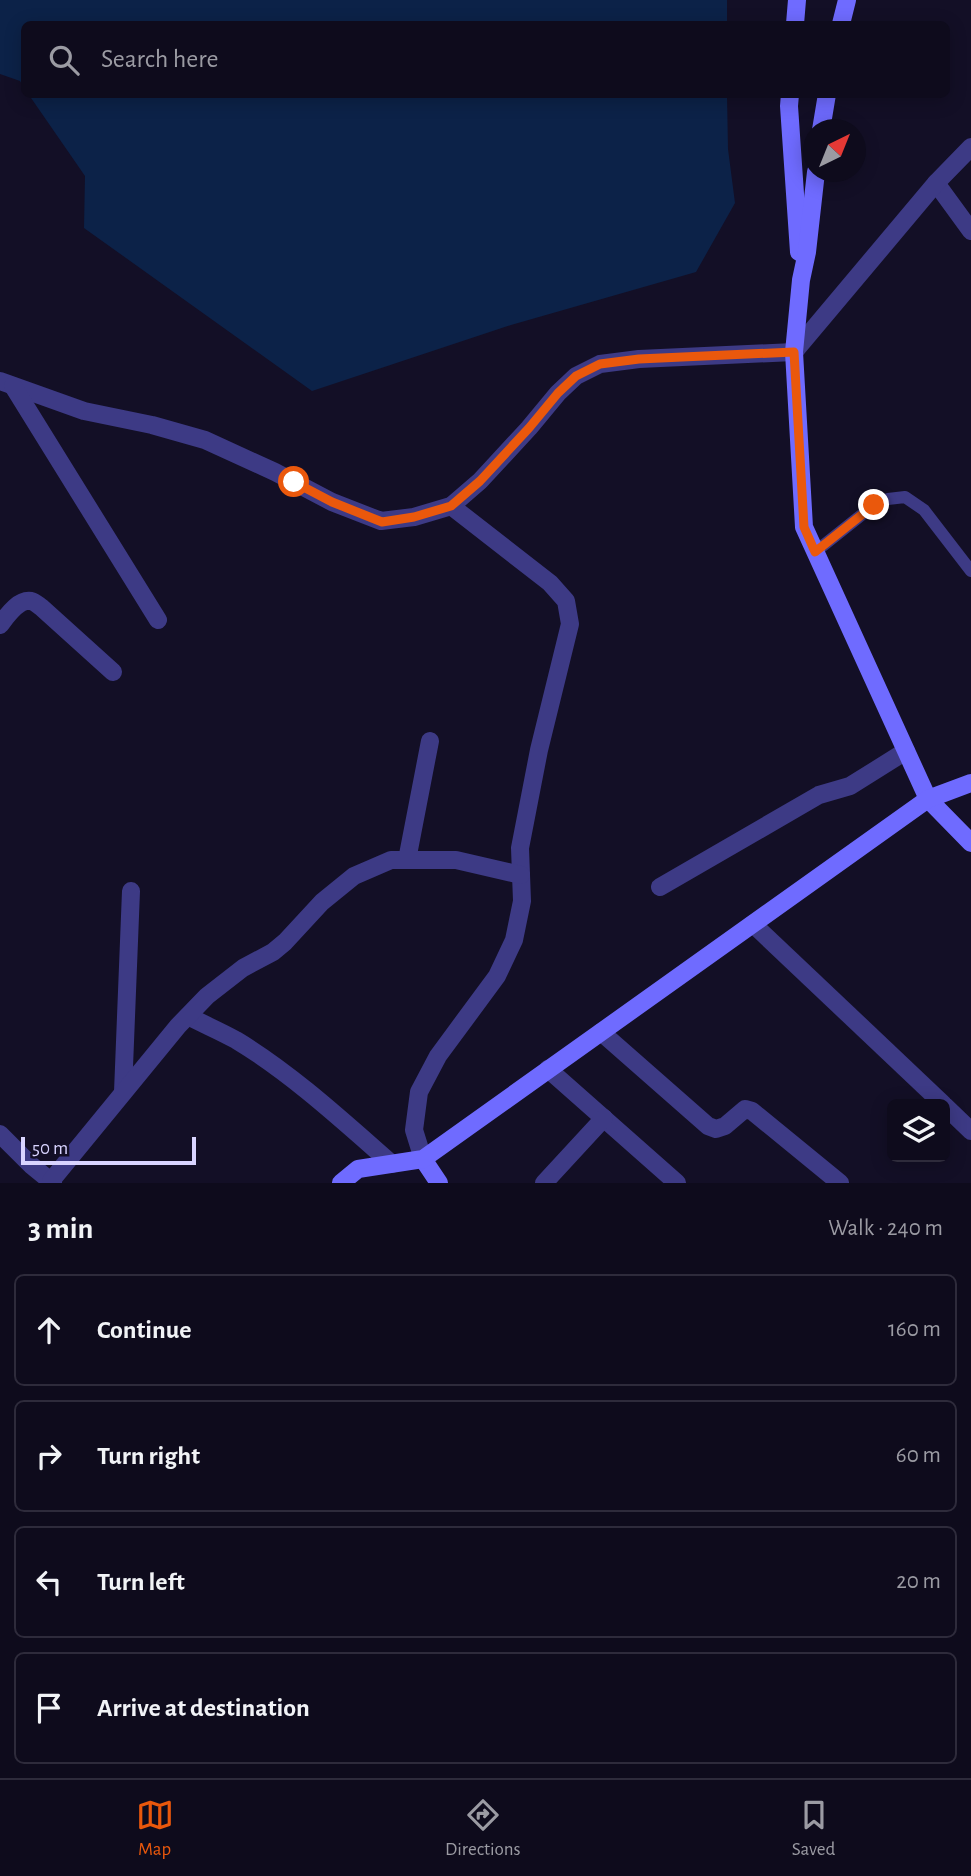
<!DOCTYPE html>
<html lang="en">
<head>
<meta charset="utf-8">
<style>
  :root { --surface:#0e0b1c; --page:#1c1929; --text:#f1f3f6; --muted:#9b9ba3; --line:#2e2b3b; --accent:#ea580c }
  body { margin:0; font-family:"Alegreya Sans",sans-serif; background:var(--page); color:var(--text) }
  .controls { position:absolute; right:21px; bottom:21px; display:grid; overflow:hidden; border-radius:10px; box-shadow:0 4px 18px #0003 }
  .controls button { width:63px; height:63px; display:grid; place-items:center; padding:0; border:0; border-bottom:2px solid var(--line); background:var(--surface); color:var(--text); font:35px sans-serif }
  .compass { position:absolute; left:803px; top:119px; width:63px; height:63px; border-radius:50%; background:var(--surface); box-shadow:0 4px 18px #0003; rotate:43deg }
  .scale { position:absolute; left:21px; bottom:18px; width:175px; box-sizing:border-box; padding-left:7px; border:4px solid #d9d4ff; border-top:0; font-size:19px; line-height:24px; white-space:nowrap; color:#d9d4ff; -webkit-text-stroke:5px #130f26; paint-order:stroke }
  .stop { position:absolute; width:21px; height:21px; margin:-16px; border:5px solid #ea580c; border-radius:50%; background:#fff }
  .stop.end { background:#ea580c; border-color:#fff; box-shadow:0 2px 7px #0008 }
  .list { margin:0; padding:0; list-style:none }
  h2 { display:flex; justify-content:space-between; align-items:center; height:91px; margin:0; padding:0 28px; font-size:30px }
  h2 small { font-size:23px; font-weight:400; color:var(--muted) }
  .list li { display:grid; grid-template-columns:46px 1fr auto; gap:21px; align-items:center; box-sizing:border-box; height:112px; margin:0 14px 14px; padding:0 14px; border:2px solid var(--line); border-radius:10px }
  .list b { display:block; font-size:26px; white-space:nowrap }
  .list em { font-size:23px; font-style:normal; color:var(--muted) }
  .icon { flex:none; width:38px; height:38px; fill:none; stroke:currentColor; stroke-width:2; stroke-linecap:round; stroke-linejoin:round }
  .map { position:relative; flex:none; width:971px; height:1183px; overflow:hidden }
  .search { position:absolute; background:var(--surface); box-shadow:0 4px 18px #0003; left:21px; right:21px; top:21px; height:77px; display:flex; align-items:center; gap:18px; box-sizing:border-box; padding:0 24px; border-radius:10px; color:var(--muted); font-size:26px }
  .sheet { height:595px; background:var(--surface) }
  nav { display:flex; justify-content:space-around; align-items:center; box-sizing:border-box; height:98px; border-top:2px solid var(--line); background:var(--surface); font-size:19px; color:var(--muted) }
  nav a { display:grid; justify-items:center; gap:4px }
  nav .on { color:var(--accent) }
  .map>svg:first-child { display:block }
  .water { fill:#0c2248 }
  .lines { fill:none; stroke-linecap:round; stroke-linejoin:round }
  .lane { stroke:#3d3a85; stroke-width:12 }
  .street { stroke:#3d3a85; stroke-width:18 }
  .secondary { stroke:#6f6bff; stroke-width:18 }
  .route { stroke:#ea580c; stroke-width:9 }
</style>
</head>
<body>
<div class="map">
<svg width="971" height="1183" viewBox="0 0 971 1183">
  <rect width="100%" height="100%" fill="#130f26"/>
  <g class="water">
    <path d="M0 0H727V24H24V88L20 81 0 74Z"/>
    <path d="M29 95H727L728 149 735 203 696 272 511 325 312 391 84 228 85 176Z"/>
  </g>
  <g class="lines">
    <path class="lane" d="M815 552 874 505 888 499 905 497 924 510 971 571"/>
    <g class="street">
      <path d="M936 183 971 231"/>
      <path d="M0 381 84 411 152 425 205 440 275 472 332 502 381 521 414 517 451 506 480 481 529 428 558 393 576 376 600 364 639 359 794 352 936 183 971 147"/>
      <path d="M13 386 158 620"/>
      <path d="M0 625C7 616 18 599 31 601 35 602 38 605 41 607L113 672"/>
      <path d="M407 860 430 741"/>
      <path d="M660 887 819 795 850 786 906 751"/>
      <path d="M753 924 943 1104"/>
      <path d="M188 1016C203 1024 220 1031 236 1040 291 1073 343 1121 392 1164"/>
      <path d="M601 1032 708 1126 716 1129 725 1126 745 1109 752 1111 840 1183"/>
      <path d="M548 1069 677 1183"/>
      <path d="M123 1092 131 891"/>
      <path d="M945 1106 971 1131"/>
      <path d="M0 1134 31 1165 53 1183"/>
      <path d="M423 1159 414 1130 419 1092 438 1056 497 976 514 940 522 901 520 848 539 750 570 624 566 601 550 583 451 506"/>
      <path d="M51 1181 178 1026 207 996 243 968 273 952 285 942 322 902 354 876 391 860H456L521 875"/>
      <path d="M544 1183 604 1118"/>
    </g>
    <g class="secondary">
      <path d="M795 24 797 0"/>
      <path d="M841 24 847 0"/>
      <path d="M790 94 789 106 799 252"/>
      <path d="M821 130 827 94"/>
      <path d="M816 172 807 252 801 280 794 352 804 527 928 799 971 843"/>
      <path d="M423 1159 439 1183"/>
      <path d="M341 1183 358 1169 423 1159 928 799 971 783"/>
    </g>
  </g>
  <g class="lines">
    <path class="route" d="M294 482 332 502 382 522 414 517 451 506 480 481 529 428 558 393 576 376 600 364 639 359 794 352 804 527 815 552 874 505"/>
  </g>
</svg>
<div class="controls">
<button><svg class="icon" aria-label="layers" viewBox="0 0 24 24"><path d="M12 4l9 5-9 5-9-5zM3 14l9 5 9-5"/></svg></button>
</div>
<svg class="compass" viewBox="-18 -18 36 36"><path d="M0-13l5 13h-10z" fill="#e53935"/><path d="M0 13l5-13h-10z" fill="#9b9ba3"/></svg>
<div class="scale">50 m</div>
<div class="stop" style="left:294px;top:482px"></div>
<div class="stop end" style="left:874px;top:505px"></div>
<div class="search"><svg class="icon" aria-label="search" viewBox="0 0 24 24"><circle cx="10" cy="10" r="6"/><path d="M15 15l6 6"/></svg>Search here</div>
</div>
<section class="sheet">
<h2>3 min<small>Walk · 240 m</small></h2>
<ul class="list">
<li><svg class="icon" aria-label="ahead" viewBox="0 0 24 24"><path d="M12 20V5M6 11l6-6 6 6"/></svg><div><b>Continue</b></div><em>160 m</em></li>
<li><svg class="icon" aria-label="right" viewBox="0 0 24 24"><path d="M7 20v-9h11M14 6l5 5-5 5"/></svg><div><b>Turn right</b></div><em>60 m</em></li>
<li><svg class="icon" aria-label="left" viewBox="0 0 24 24"><path d="M17 20v-9H6M10 6l-5 5 5 5"/></svg><div><b>Turn left</b></div><em>20 m</em></li>
<li><svg class="icon" aria-label="arrive" viewBox="0 0 24 24"><path d="M6 21V4h12l-3 4 3 4H6"/></svg><div><b>Arrive at destination</b></div></li>
</ul>
</section>
<nav>
<a class="on"><svg class="icon" aria-label="map" viewBox="0 0 24 24"><path d="M3 6l6-2 6 2 6-2v14l-6 2-6-2-6 2zM9 4v14M15 6v14"/></svg>Map</a>
<a><svg class="icon" aria-label="directions" viewBox="0 0 24 24"><path d="M12 3l9 9-9 9-9-9zM9 14v-3h6M13 9l2 2-2 2"/></svg>Directions</a>
<a><svg class="icon" aria-label="saved" viewBox="0 0 24 24"><path d="M7 4h10v16l-5-4-5 4z"/></svg>Saved</a>
</nav>
</body>
</html>
